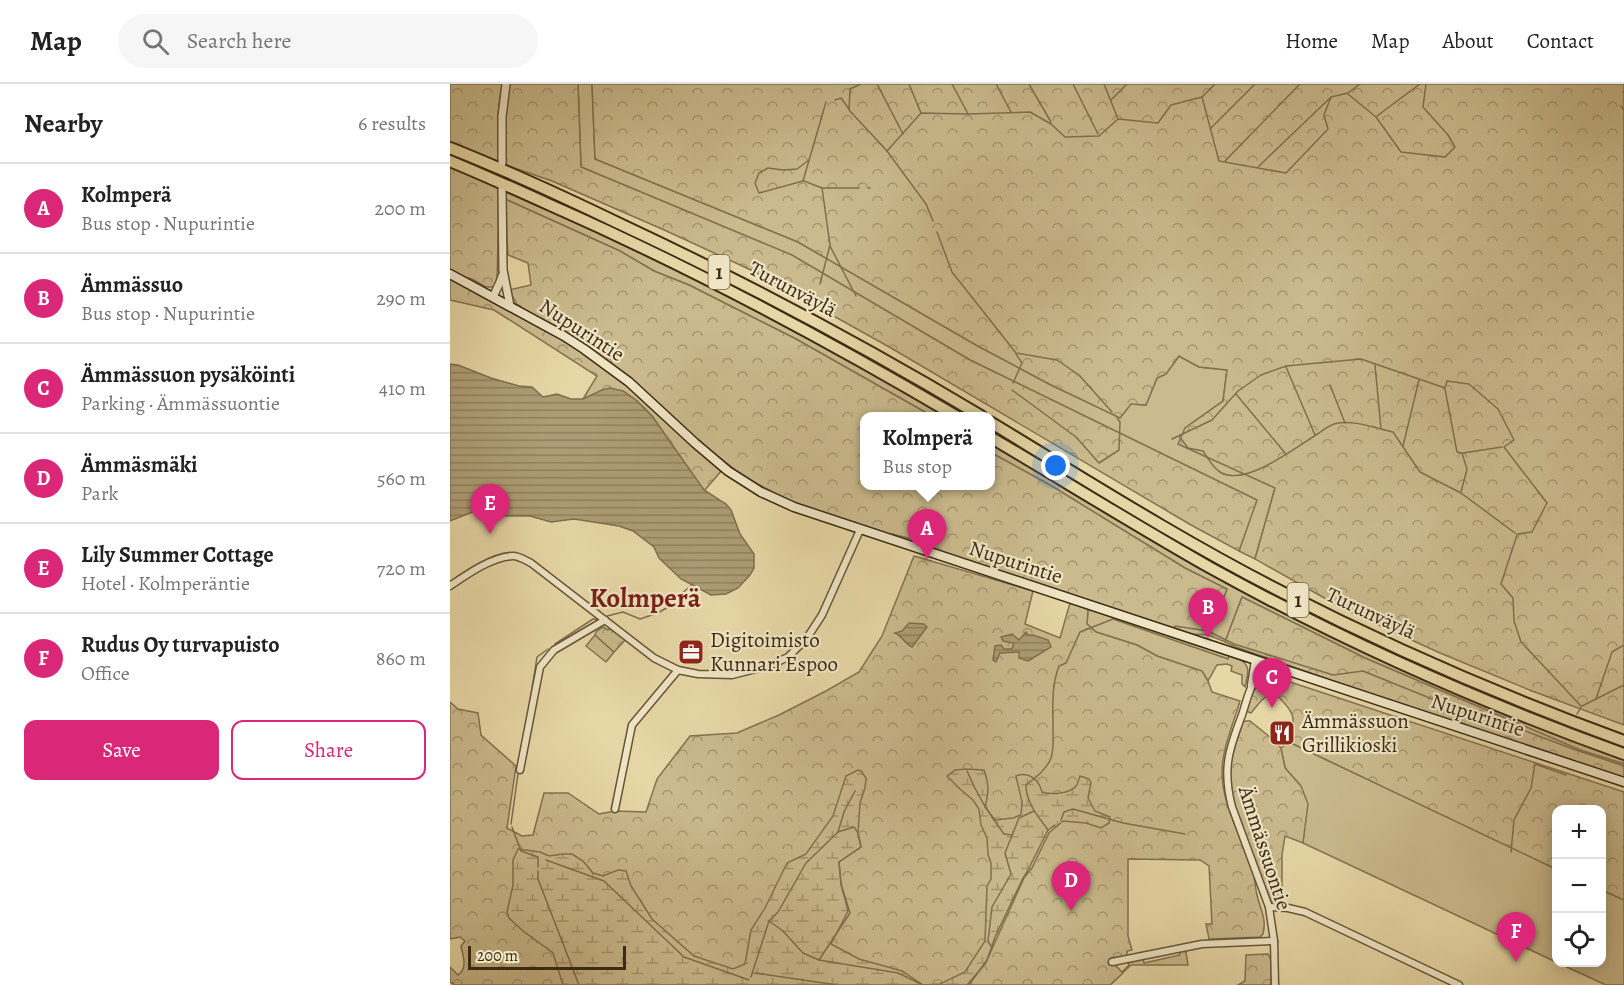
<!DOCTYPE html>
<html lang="en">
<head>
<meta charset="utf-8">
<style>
  :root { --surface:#fff; --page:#f6f6f6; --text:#222; --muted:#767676; --line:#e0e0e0; --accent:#db2777 }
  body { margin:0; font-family:Alegreya,serif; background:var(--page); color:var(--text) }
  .controls { position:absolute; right:18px; bottom:18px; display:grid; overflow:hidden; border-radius:12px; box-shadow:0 3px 15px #0003 }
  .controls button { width:54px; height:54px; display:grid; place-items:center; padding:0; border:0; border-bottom:2px solid var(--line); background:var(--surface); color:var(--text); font:30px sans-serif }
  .scale { position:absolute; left:18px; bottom:15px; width:158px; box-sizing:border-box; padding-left:6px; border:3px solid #3d2b14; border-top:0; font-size:16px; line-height:21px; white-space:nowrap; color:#3d2b14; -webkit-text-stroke:4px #efe5c5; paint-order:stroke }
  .you { position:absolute; left:606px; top:382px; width:21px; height:21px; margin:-15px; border:4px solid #fff; border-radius:50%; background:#1a73e8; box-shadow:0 0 0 9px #1a73e833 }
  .badge { display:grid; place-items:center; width:39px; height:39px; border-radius:50%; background:var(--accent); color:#fff; font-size:20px; font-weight:700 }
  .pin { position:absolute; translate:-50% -50px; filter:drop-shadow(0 2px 3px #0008) }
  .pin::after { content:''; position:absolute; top:32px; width:21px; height:18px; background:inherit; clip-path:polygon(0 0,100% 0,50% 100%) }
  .popup { position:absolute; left:410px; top:328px; width:135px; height:78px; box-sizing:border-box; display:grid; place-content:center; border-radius:12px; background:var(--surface); filter:drop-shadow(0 2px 4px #0005); font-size:20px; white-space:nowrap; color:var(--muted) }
  .popup b { font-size:22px; color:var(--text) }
  .popup::after { content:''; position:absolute; left:50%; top:100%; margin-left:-12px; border:12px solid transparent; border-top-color:var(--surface) }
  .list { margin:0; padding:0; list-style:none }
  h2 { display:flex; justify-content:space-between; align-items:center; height:78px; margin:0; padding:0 24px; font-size:26px }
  h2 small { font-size:20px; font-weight:400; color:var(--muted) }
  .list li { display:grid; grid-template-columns:39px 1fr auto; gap:18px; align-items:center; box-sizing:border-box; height:90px; padding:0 24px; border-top:2px solid var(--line) }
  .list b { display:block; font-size:22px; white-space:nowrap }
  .list p { margin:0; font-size:20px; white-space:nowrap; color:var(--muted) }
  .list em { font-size:20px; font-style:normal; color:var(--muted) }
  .actions { display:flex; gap:12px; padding:18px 24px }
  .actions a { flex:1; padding:14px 0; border:2px solid var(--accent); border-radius:12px; text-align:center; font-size:21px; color:var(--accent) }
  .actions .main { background:var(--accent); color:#fff }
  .icon { flex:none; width:33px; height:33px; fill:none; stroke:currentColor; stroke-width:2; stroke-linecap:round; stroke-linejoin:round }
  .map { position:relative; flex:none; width:1174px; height:901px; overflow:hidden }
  header { display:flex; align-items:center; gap:36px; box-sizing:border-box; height:84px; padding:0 30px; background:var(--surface); border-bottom:2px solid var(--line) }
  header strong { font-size:28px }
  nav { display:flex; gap:33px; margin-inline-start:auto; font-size:21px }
  .search { width:420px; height:54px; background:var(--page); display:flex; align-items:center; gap:15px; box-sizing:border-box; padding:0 21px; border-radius:33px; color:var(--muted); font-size:22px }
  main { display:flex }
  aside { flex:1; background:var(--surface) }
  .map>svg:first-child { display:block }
  .grass { fill:#caba8d; stroke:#847250; stroke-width:1.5 }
  .forest { fill:url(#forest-crowns); stroke:#847250; stroke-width:1.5 }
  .wetland { fill:url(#wetland-marsh); stroke:#847250; stroke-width:1.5 }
  .water { fill:url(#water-rules); stroke:#806f4e; stroke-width:1.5 }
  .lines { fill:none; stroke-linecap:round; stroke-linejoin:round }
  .stream { stroke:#806f4e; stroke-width:1.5 }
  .minor-casing { stroke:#685638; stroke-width:9 }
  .tertiary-casing { stroke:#685638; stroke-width:10 }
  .secondary-casing { stroke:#3d2b14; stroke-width:11 }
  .motorway-casing { stroke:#3d2b14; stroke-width:14 }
  .minor { stroke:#efe5c5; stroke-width:6 }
  .tertiary { stroke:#efe5c5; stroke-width:7 }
  .secondary { stroke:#efe5c5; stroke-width:8 }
  .motorway { stroke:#e7d7a6; stroke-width:10 }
  .labels { text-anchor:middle; stroke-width:4.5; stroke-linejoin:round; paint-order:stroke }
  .shield { fill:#efe5c5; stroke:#726349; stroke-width:1.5 }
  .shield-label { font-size:20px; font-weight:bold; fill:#3d2b14 }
  .street-label { font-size:21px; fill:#3d2b14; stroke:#efe5c5 }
  .poi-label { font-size:21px; fill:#3d2b14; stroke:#efe5c5; text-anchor:start }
  .district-label { font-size:27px; font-weight:bold; fill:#7a1f14; stroke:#efe5c5 }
</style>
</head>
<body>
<header>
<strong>Map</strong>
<div class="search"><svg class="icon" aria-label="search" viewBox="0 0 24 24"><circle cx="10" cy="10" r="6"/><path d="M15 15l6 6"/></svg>Search here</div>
<nav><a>Home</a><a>Map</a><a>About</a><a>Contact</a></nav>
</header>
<main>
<aside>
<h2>Nearby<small>6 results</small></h2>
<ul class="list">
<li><span class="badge">A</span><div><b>Kolmperä</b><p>Bus stop · Nupurintie</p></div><em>200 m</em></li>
<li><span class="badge">B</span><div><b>Ämmässuo</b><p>Bus stop · Nupurintie</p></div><em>290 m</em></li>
<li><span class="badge">C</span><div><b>Ämmässuon pysäköinti</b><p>Parking · Ämmässuontie</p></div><em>410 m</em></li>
<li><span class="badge">D</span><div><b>Ämmäsmäki</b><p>Park</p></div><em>560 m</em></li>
<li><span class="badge">E</span><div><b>Lily Summer Cottage</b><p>Hotel · Kolmperäntie</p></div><em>720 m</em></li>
<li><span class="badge">F</span><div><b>Rudus Oy turvapuisto</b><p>Office</p></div><em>860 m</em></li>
</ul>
<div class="actions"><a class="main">Save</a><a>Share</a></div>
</aside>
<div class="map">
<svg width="1174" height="901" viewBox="0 0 1174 901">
  <defs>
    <pattern id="forest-crowns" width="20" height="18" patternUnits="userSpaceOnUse" patternTransform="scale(1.5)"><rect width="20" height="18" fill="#caba8d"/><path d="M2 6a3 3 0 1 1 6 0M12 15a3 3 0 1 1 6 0" fill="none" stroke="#a59772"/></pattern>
    <pattern id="wetland-marsh" width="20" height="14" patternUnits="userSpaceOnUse" patternTransform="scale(1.5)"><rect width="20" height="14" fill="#caba8d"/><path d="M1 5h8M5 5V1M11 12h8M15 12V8" fill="none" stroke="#a59772"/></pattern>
    <pattern id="water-rules" width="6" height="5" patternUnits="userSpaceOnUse" patternTransform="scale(1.5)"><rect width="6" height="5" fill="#ad9d74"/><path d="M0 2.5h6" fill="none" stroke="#8e805e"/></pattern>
  </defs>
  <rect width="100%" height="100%" fill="#e7d7a6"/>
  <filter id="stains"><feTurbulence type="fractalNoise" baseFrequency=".00333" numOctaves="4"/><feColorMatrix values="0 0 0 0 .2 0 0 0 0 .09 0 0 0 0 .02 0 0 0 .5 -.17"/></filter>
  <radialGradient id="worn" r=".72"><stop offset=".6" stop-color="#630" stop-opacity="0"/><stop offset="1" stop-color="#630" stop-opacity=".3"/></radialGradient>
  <g class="grass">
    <path d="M128 0H142L145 75 348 158 526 261 601 301 670 333 681 320 696 321 707 294 716 290 729 272 749 283 777 286 773 317 735 344 825 404 805 475 789 467 806 416 520 276 341 171 131 83Z"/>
    <path d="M55 107C207 172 355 247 497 332H482L346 255 239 201 204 187 170 167 55 115Z"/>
    <path d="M540 358 712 462 778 498 1174 675V680L1130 666 915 574 792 513 775 558 759 551 777 505 735 484 600 401 540 368Z"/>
    <path d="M638 525 788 574C802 582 798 589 795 603L792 600V591L781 587 782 582 777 580 767 581 758 597 752 587 707 572 687 561 646 548 637 540Z"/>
    <path d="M145 551 164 568 156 578 136 562Z"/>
    <path d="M839 658 1106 785V878L853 759 854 743 851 702 835 684 831 664Z"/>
    <path d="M1152 806 1174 816V901H1156L1108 879 1152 878Z"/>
    <path d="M730 866 736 868 738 881H681L660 901H612L664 881 672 888 679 881 678 879 693 875 694 879 730 871Z"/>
  </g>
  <g class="forest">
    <path d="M0 0H52L48 29 49 78 0 58Z"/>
    <path d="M60 0H128L131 83 342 171 520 276 807 416 789 467 741 441 441 264 301 186 212 145 102 97 56 81C55 54 52 27 60 0Z"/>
    <path d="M142 0H1174V641L1082 607 990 569 894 525 805 475 825 404 728 360 735 344 773 317 777 286 749 283 729 272 716 290 707 294 696 321 681 320 670 334 601 301 526 261 348 158 145 75Z"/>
    <path d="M0 83 49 103 47 200 44 203H36L22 195 9 192 0 187Z"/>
    <path d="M55 115 170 167 204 187 239 201 346 255 482 332H414V402H540V368L600 401 735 484 777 505 759 551 743 550 729 547 502 473 466 456 442 450 440 451 401 440 342 418 294 393 112 247 68 222 59 206 81 201 78 179 58 171Z"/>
    <path d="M0 194C52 222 107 248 155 283 196 314 231 353 272 386L254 407 202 332 187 317 173 307 140 312 133 315 147 292 44 226 0 216Z"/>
    <path d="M464 472 583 507 575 540 610 554 620 519 638 525 637 540 646 548 687 561 707 572 752 587 758 597 762 608 790 617C784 638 772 665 772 688 772 723 793 754 803 788 805 795 805 803 807 811 810 825 817 835 813 850L810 853 759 855 756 840H762L759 782 750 776 678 775V852L682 866 677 867V872L661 874 662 878 673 889 660 901H5L0 898V883L8 891C18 884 13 872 11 862L15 857 10 853 0 855V618L8 625 28 629 31 651 66 682 57 744 72 752 83 751 94 709H118L149 730 165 727 196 728 207 695 240 652 287 649 329 631 376 607 409 588 432 552Z"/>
    <path d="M792 513 915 574 1130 666 1174 680V694L918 609 786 563 775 558Z"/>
    <path d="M153 543 158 546 161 543 176 555 164 568 145 551 146 548Z"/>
    <path d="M822 592 1174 708V816L1152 806V726H1106V785L839 658C848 633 843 626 824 609 815 610 807 622 801 629L798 628 797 625 803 607Z"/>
    <path d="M796 637H800L825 657 831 664 835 684 851 702 858 720 853 759 835 752 832 771V820H826L821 817C807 782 774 715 781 679 783 665 789 651 793 638Z"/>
    <path d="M818 870 821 876V901H788L795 897 796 871Z"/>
  </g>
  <path class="wetland" d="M516 685 534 686C539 700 539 709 535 723L545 736 563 734 571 731 572 718 566 692C579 687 589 696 592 708 601 711 620 710 626 702 628 700 629 695 630 692L639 695 641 699 638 714 645 727 660 733 659 739 651 744 636 739 613 737 599 749 582 784 574 794 537 876 519 901H113L103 869 73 847 59 834 57 828 63 801V776L68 765 90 768 99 772 113 770H122L133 777 143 789 153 792 168 786 176 787 181 802 202 835 244 872 283 885 295 880 301 846 315 824 337 779 356 770 383 732 396 692 408 686 411 687 416 694 415 704 410 719 408 749 411 763 389 778 391 800 398 827 381 860 409 875 452 887 473 901 490 900 515 888 535 857 537 802 541 795V779L538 771 537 754 531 741 529 725 523 716 510 705 497 692 505 686Z"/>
  <g class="water">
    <path d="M0 280 8 281 41 294 69 302 82 303 93 313 107 310 121 315H133L152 306 160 304 173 307 187 317 202 332 254 406 276 420 281 426 290 450 304 470V484L300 491 288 504 276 510 261 511 231 495 209 474 204 463 183 447 169 442 124 435 101 438 80 432H56L25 427 0 437Z"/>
    <path d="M459 539 474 540 477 543 462 563C453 559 453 552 445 549L452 547Z"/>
    <path d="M576 548 578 551H583L598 556 601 563 578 577 569 574V568L550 569 546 578 543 576 545 562 551 561 554 565H561L563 563V559L553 557 551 553 562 550 569 556Z"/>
  </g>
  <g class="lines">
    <g class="stream">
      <path d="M411 0 400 5 399 26 437 67 471 29 518 30 580 28 601 40 615 53 649 52 668 35 654 0"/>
      <path d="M427 0 453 50"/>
      <path d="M459 0 471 29"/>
      <path d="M502 0 518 30"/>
      <path d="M546 0 561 28"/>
      <path d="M579 0 601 38"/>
      <path d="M623 0 648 50"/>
      <path d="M898 10 926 33 951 68 995 73 1005 63 998 51 973 23 976 0"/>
      <path d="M752 13 765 0"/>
      <path d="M385 16 391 14 399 25"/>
      <path d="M661 16 677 0"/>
      <path d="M1171 22 1174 26"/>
      <path d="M927 32 970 0"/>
      <path d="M668 35 708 39 721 21 752 13 769 77 836 89 878 45 874 31 881 13 898 9 910 0"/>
      <path d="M761 44 805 0"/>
      <path d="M437 67 476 120 483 137"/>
      <path d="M359 76 347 85 333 86 318 84 309 89 305 99 309 109 353 97 376 18"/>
      <path d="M775 77 850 0"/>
      <path d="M808 83 880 14"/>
      <path d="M354 97 372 104H409"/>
      <path d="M418 104H420"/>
      <path d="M487 148 502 188 566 269 607 276 629 291 662 328"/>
      <path d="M380 162 406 212"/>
      <path d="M370 200 380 161 372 104"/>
      <path d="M925 281 931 345"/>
      <path d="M836 283 865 351"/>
      <path d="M563 299 572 279 566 270"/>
      <path d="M880 301 895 339"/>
      <path d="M995 305 1007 368 1012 369 1017 385 1011 408"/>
      <path d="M562 306 626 353 649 379 669 366 670 338 667 334"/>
      <path d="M786 310 835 369"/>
      <path d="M729 352 738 364 753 367C758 374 763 384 770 388 795 404 846 363 869 349 873 346 879 342 884 340 903 335 925 344 943 348L970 388 1011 409 1065 449"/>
      <path d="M722 355 762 336 788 307 811 291 836 282 911 275 995 304 997 297 1019 300 1048 325 1064 356 1054 363 1097 419 1082 448 1067 450"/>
      <path d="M953 362 969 296"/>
      <path d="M1013 369 1052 363"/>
      <path d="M1067 451 1051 500 1063 514 1064 537 1071 558 1131 622"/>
      <path d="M157 532 173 528 190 535 208 529 223 520 231 510 243 500"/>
      <path d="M724 544 725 542 758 547 784 560 883 591 913 587 1002 623 1021 628 1032 627 1046 636 1123 665 1174 682"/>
      <path d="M105 560 143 535 150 536"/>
      <path d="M1146 615 1162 568 1174 561"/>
      <path d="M1132 622 1174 601"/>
      <path d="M78 630 87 573 98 565"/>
      <path d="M1127 630 1131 623"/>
      <path d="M517 687C527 711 538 729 554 750L561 751"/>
      <path d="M611 736 614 728 623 725 673 739 735 750"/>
      <path d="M61 740 68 690"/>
      <path d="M62 743 71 767 88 773V783"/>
      <path d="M598 746C588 732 576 719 576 701 585 694 597 685 601 674 604 665 603 656 603 646 603 624 601 603 609 582L616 579 630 548 663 535 778 575 779 572"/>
      <path d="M1061 768 1064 736 1081 704 1085 680 1116 691"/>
      <path d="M96 776 154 797 234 873 299 896"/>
      <path d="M88 787V795L129 901"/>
      <path d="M319 837 333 847 353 869 369 876 448 889 473 901"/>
      <path d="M541 862 538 857 542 823 561 790 555 769 569 734 584 727"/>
      <path d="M369 876 400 829 391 800 389 778 411 763 408 749 404 743 388 748"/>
      <path d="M305 889 387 901"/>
      <path d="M301 893 319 837 328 828 356 779 388 748 394 728 405 707"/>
      <path d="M517 901 536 879 545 853 572 796 578 786 598 746 605 741"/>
    </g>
    <g class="minor-casing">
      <g id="minor">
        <path d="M0 502C16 491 43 472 63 472 69 472 75 476 81 479L204 574 228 586 248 590 282 591 321 581 338 573 357 554 372 531 410 446"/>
        <path d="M813 578C809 587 805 595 801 604 797 613 795 622 792 631 779 665 772 685 782 723L819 823 824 857 825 901"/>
        <path d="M801 601 805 576"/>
        <path d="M70 686 90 583 104 566 155 536"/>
        <path d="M165 725 182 641 228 586"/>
        <path d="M819 823 838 824 855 828 1009 901"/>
        <path d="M662 878 752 860 824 857"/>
      </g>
    </g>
    <g class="tertiary-casing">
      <g id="tertiary">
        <path d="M52 79V33L56 0"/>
        <path d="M52 105 53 186 60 222"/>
        <path d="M43 213 50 198 52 192"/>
      </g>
    </g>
    <g class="secondary-casing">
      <path id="secondary" d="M0 190 114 252 134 265 179 298 245 359 278 387 311 408 344 423 1174 698"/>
    </g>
    <g class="motorway-casing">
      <g id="motorway">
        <path d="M0 64C58 87 114 113 170 140 294 198 414 262 531 332"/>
        <path d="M0 77C34 91 67 106 100 121 241 183 374 254 506 332"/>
        <path d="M540 338C636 396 730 456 830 507 941 564 1056 614 1174 657"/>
        <path d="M540 353C613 396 685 441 759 483 891 556 1032 619 1174 670"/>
      </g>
    </g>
    <use href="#minor" class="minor"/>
    <use href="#tertiary" class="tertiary"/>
    <use href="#secondary" class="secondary"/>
    <use href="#motorway" class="motorway"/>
  </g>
  <defs>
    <g id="office-square" transform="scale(1.35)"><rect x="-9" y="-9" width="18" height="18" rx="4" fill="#8f2418" stroke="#efe5c5"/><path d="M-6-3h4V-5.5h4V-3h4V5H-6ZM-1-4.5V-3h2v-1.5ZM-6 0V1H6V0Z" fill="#fff"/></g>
    <g id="restaurant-square" transform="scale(1.35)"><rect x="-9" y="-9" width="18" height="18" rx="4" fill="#8f2418" stroke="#efe5c5"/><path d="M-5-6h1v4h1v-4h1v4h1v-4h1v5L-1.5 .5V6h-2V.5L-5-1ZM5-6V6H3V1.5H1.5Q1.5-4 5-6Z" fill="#fff"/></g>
  </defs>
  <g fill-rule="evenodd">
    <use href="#office-square" x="241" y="568"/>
    <use href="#restaurant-square" x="832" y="649"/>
  </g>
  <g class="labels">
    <g class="shield">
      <rect x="258.5" y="171" width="21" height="34" rx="4.5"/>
      <rect x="837.5" y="499" width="21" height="34" rx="4.5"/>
    </g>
    <g class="shield-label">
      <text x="269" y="195">1</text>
      <text x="848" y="523">1</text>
    </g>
    <g class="street-label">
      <text transform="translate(343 205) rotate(28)" y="7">Turunväylä</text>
      <text transform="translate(132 246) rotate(33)" y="7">Nupurintie</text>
      <text transform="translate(566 478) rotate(18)" y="7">Nupurintie</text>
      <text transform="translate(921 529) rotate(25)" y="7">Turunväylä</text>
      <text transform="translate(1028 631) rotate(18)" y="7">Nupurintie</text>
      <text transform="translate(815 764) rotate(72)" y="7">Ämmässuontie</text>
    </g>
    <g class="poi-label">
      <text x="260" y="563">Digitoimisto<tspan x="260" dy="24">Kunnari Espoo</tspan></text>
      <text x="852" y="644">Ämmässuon<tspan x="852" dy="24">Grillikioski</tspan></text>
    </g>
    <g class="district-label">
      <text x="195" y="523">Kolmperä</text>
    </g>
  </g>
  <rect width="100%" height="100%" filter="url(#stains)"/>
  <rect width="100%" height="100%" fill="url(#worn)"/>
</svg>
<div class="controls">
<button>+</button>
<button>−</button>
<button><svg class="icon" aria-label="locate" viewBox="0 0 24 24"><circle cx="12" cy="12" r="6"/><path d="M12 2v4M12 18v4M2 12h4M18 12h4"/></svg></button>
</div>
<div class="scale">200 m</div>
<div class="you"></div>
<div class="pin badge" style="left:477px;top:475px">A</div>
<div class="popup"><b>Kolmperä</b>Bus stop</div>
<div class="pin badge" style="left:758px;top:554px">B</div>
<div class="pin badge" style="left:822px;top:624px">C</div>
<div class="pin badge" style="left:621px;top:827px">D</div>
<div class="pin badge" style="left:40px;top:450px">E</div>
<div class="pin badge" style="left:1066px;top:878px">F</div>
</div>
</main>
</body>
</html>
